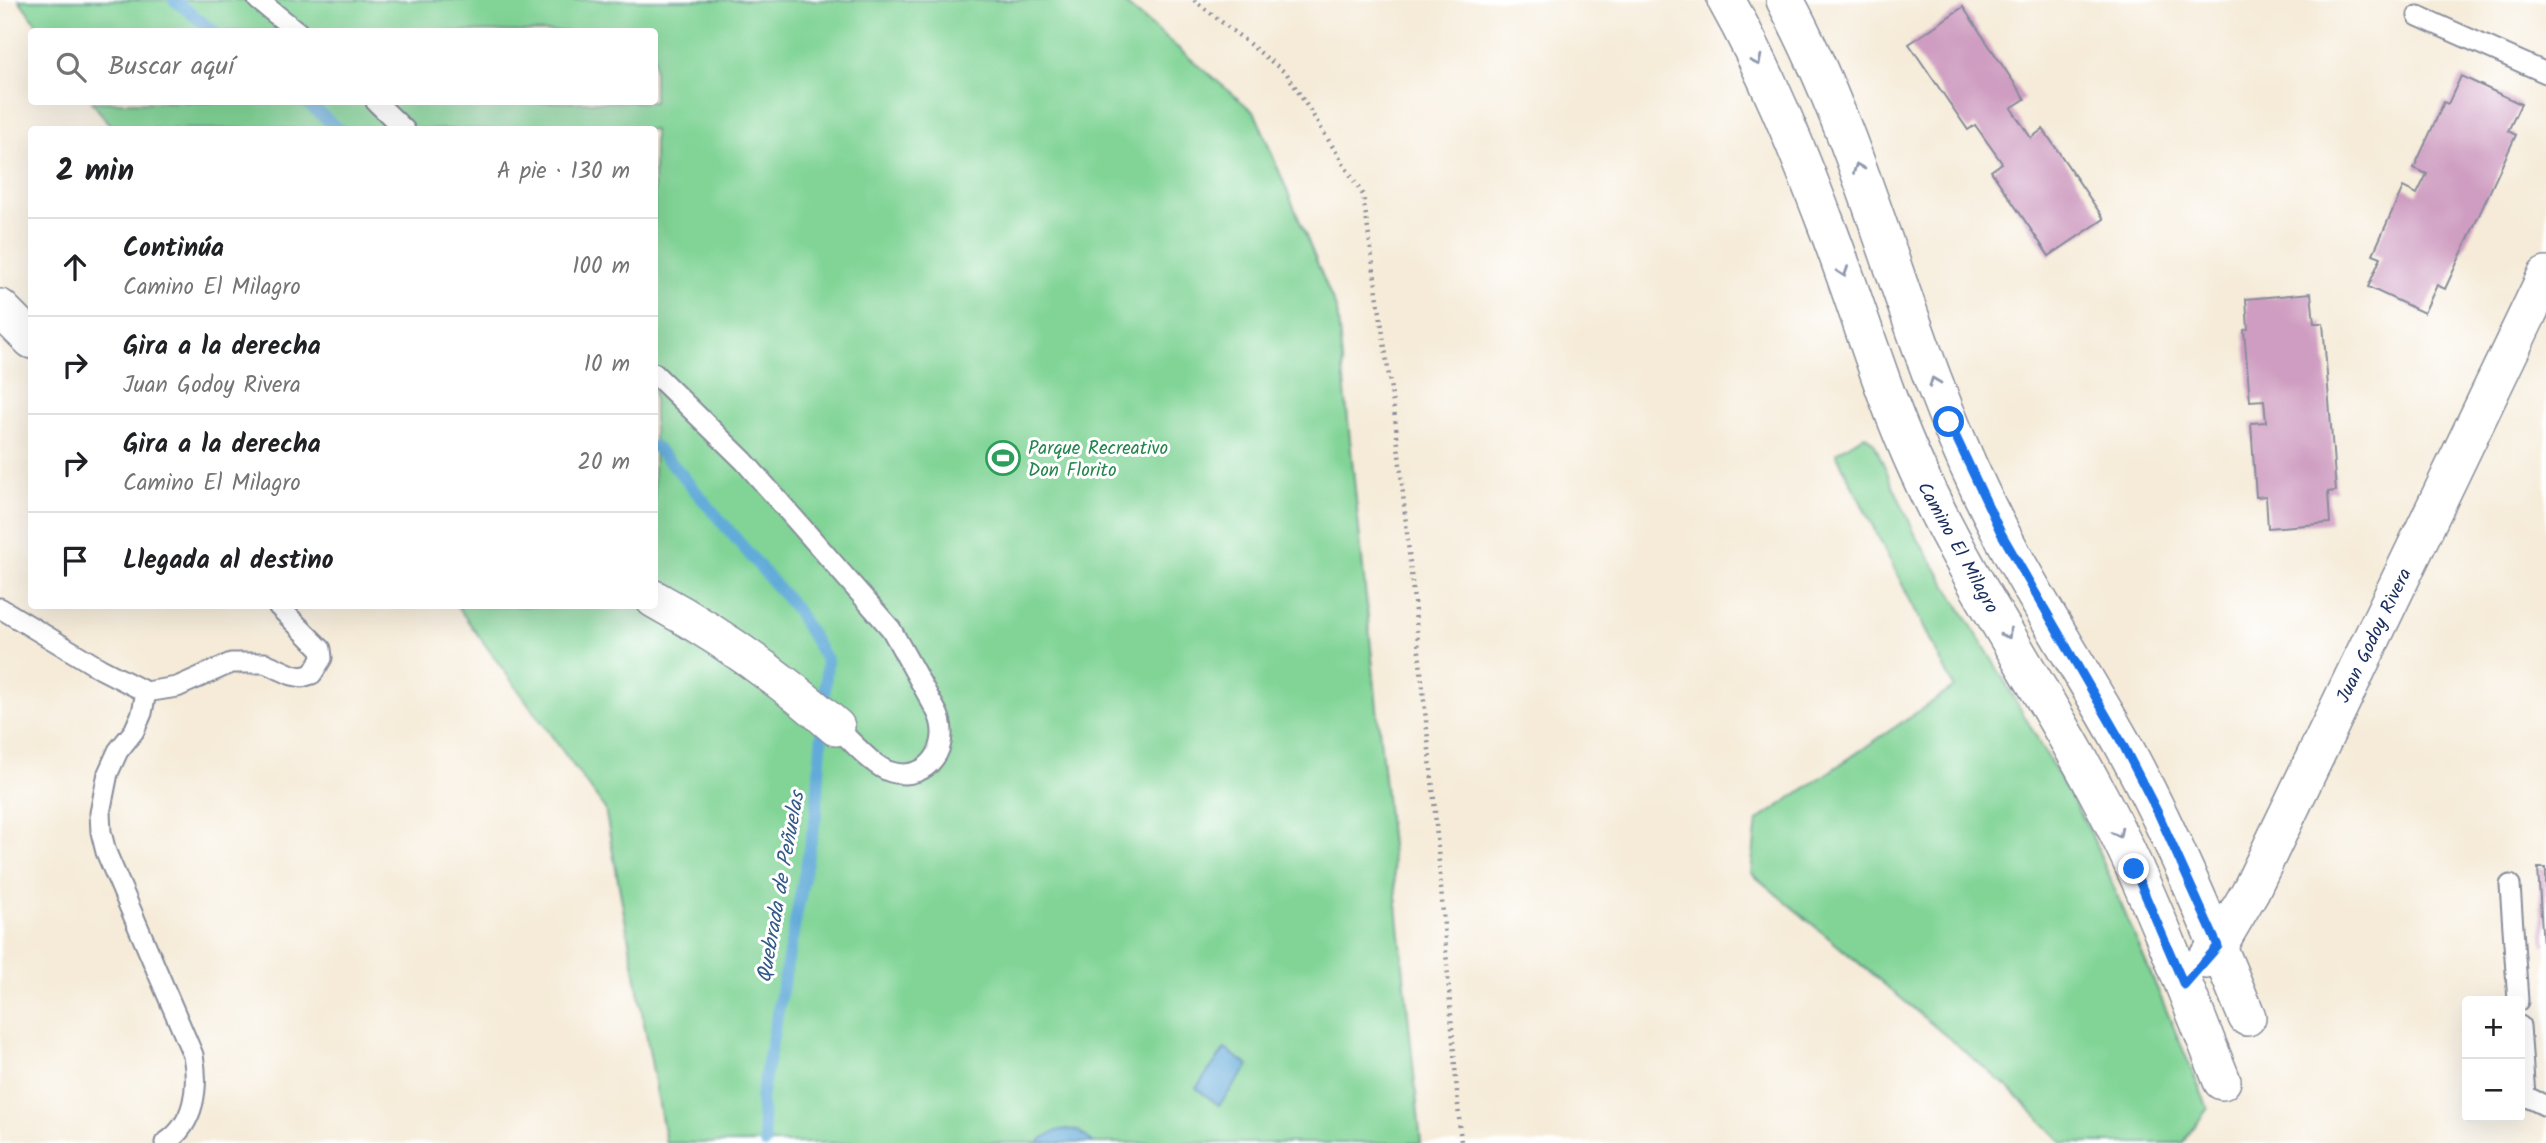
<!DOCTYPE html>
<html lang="es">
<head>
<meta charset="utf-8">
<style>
  :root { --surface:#fff; --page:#f6f6f6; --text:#202124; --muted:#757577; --line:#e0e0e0 }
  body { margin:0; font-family:Kalam,sans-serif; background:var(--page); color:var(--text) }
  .controls { position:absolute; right:21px; bottom:21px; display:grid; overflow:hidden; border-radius:7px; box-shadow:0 7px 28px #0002 }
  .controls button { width:63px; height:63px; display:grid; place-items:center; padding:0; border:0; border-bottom:2px solid var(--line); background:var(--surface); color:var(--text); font:35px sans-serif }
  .stop { position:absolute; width:21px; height:21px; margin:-16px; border:5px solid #1a73e8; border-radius:50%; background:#fff }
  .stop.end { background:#1a73e8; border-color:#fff; box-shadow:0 2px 7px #0008 }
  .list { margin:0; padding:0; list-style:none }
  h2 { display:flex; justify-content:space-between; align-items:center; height:91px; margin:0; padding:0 28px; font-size:30px }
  h2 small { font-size:23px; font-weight:400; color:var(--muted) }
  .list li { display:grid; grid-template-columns:46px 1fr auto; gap:21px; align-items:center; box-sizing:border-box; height:98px; padding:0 28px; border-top:2px solid var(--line) }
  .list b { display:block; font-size:26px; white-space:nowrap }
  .list p { margin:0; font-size:23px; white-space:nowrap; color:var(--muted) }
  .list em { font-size:23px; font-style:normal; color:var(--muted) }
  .icon { flex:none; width:38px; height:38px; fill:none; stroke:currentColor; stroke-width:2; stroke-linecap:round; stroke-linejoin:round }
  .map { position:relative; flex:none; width:2546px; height:1143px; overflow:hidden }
  .search { position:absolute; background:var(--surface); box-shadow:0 7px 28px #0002; left:28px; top:28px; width:630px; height:77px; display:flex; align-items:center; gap:18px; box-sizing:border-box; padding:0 24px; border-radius:7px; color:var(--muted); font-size:26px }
  .panel { position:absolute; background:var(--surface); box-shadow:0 7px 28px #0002; left:28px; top:126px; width:630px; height:483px; border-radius:7px }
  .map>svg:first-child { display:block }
  .green { fill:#81d496; stroke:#4e827a; stroke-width:2 }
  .water { fill:#62aad9; stroke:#3e6c9c; stroke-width:2 }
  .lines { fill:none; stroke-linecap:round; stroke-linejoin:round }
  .stream { stroke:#62aad9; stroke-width:12 }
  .building { fill:#cf9dc1 }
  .service-casing { stroke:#888d9b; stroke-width:23 }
  .minor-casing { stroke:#888d9b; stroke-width:40 }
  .path { stroke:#888d9b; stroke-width:4.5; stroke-dasharray:2 5; stroke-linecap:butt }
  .service { stroke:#fff; stroke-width:19 }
  .minor { stroke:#fff; stroke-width:37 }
  .oneway { stroke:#8d97ae }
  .route { stroke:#1a73e8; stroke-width:9 }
  .labels { text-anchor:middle; stroke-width:6; stroke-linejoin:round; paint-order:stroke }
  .leisure-label { font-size:19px; fill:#27864d; stroke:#fff; text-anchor:start }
  .street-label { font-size:19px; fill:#1b2f5e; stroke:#fff }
  .water-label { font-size:21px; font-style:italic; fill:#345a89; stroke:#fff }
</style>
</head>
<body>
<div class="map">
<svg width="2546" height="1143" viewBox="0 0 2546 1143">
  <rect width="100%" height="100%" fill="#fff"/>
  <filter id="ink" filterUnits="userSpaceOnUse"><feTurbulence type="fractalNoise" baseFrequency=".0143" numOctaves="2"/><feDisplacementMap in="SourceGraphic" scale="14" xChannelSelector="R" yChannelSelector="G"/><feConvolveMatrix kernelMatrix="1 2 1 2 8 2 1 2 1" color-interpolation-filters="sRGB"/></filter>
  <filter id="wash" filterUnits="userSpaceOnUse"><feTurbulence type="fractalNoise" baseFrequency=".00686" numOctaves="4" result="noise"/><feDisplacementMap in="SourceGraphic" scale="28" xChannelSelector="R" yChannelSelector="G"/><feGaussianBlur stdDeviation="1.57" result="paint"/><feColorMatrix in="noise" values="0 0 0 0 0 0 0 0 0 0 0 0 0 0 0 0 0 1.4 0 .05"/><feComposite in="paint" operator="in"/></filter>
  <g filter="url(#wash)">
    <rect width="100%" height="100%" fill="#f5ebd8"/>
    <g class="green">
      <path d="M19 0H1121L1255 113 1337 311 1421 1143H666L605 809 457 606H654V130L113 129 92 102H654V32L42 31Z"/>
      <path d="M1865 435 1874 443 1915 534 1993 661 2089 829 2208 1108 2182 1143H2063L2011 1090 1751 873 1757 821 1954 687 1836 453Z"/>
    </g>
    <g class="water">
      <path d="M1225 1049 1249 1066 1219 1105 1196 1088Z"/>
      <path d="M1067 1129 1078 1131 1094 1143H1038C1047 1134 1055 1130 1067 1129Z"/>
    </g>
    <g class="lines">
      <g class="stream">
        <path d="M174 0 215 32"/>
        <path d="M306 102 340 130"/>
        <path d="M654 446 675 467 795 608 827 661 816 815 761 1098 765 1143"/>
      </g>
    </g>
    <g id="blocks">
      <g class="building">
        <path d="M1963 7 2025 99 2011 108 2031 138 2043 129 2104 219 2049 256 1991 171 2002 163 1975 125 1968 130 1909 44Z"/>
        <path d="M2461 76 2521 104 2508 131 2516 135 2445 289 2437 285 2424 313 2368 287 2381 257 2373 254 2403 187 2417 194 2427 174 2414 168 2444 102 2448 104Z"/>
        <path d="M2311 293 2314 323H2323L2336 491 2328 492 2330 523 2268 528 2266 496 2256 497 2251 423 2266 422 2264 400 2250 401 2244 330 2248 329 2246 299Z"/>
        <path d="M2538 868H2546V946H2543Z"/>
      </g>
    </g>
  </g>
  <g filter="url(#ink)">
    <use href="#blocks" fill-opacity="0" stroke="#888d9b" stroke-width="2"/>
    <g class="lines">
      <g class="service-casing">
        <g id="service">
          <path d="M258 0 298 32"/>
          <path d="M2418 16 2546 73"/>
          <path d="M376 102 405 130"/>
          <path d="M654 373 744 461 891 629 937 712C953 744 929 783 891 772 873 767 851 740 836 727"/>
          <path d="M0 608 101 669 146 692 177 687 231 663H265L292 675 302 677 312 674 322 658 321 649 278 606"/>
          <path d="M146 692 142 713 134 731 118 751 108 773 100 813 101 832 106 852 193 1055C199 1087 195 1124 165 1143"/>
          <path d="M2510 885 2518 1001"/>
          <path d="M2520 1026 2525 1096 2546 1106"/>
        </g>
      </g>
      <g class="minor-casing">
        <g id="minor">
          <path d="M1726 0C1766 71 1797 148 1826 224 1858 306 1881 391 1918 471 1968 582 2039 682 2096 790 2146 883 2183 983 2222 1081"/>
          <path d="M1785 0C1868 156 1904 332 1980 491 2021 578 2074 657 2121 741 2170 830 2209 924 2247 1017"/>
          <path d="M0 308 32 340"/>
          <path d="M654 599C720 635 780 678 836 727"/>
          <path d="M2206 960 2218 946 2251 890 2546 276"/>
        </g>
      </g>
      <path class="path" d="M1194 0 1287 74 1363 195 1396 425 1434 799 1461 1143"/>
      <use href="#service" class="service"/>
      <use href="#minor" class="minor"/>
    </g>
    <defs><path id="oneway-chevron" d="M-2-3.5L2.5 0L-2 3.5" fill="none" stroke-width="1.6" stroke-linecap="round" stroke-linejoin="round" transform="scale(1.75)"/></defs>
    <g class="oneway">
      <use href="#oneway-chevron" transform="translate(1757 61) rotate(64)"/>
      <use href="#oneway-chevron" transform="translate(1858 168) rotate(-111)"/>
      <use href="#oneway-chevron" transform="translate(1843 272) rotate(71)"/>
      <use href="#oneway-chevron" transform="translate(1934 382) rotate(-111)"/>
      <use href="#oneway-chevron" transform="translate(2007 634) rotate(59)"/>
      <use href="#oneway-chevron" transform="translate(2118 833) rotate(64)"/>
    </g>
  </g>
  <g class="lines" filter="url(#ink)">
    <path class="route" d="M1949 422 2001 533 2122 743 2158 813 2218 946 2184 985 2134 869"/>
  </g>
  <defs>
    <g id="stadium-ring" transform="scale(1.75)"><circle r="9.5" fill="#fff" stroke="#2e9e5b" stroke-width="1.5"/><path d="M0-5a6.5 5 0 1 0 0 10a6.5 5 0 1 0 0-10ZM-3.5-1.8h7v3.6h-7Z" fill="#2e9e5b"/></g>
  </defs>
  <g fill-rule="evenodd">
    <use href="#stadium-ring" x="1003" y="458"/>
  </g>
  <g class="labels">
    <g class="leisure-label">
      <text x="1028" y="454">Parque Recreativo<tspan x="1028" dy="22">Don Florito</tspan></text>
    </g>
    <g class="street-label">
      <text transform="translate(1959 547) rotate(61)" y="7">Camino El Milagro</text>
      <text transform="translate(2373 635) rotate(-64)" y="7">Juan Godoy Rivera</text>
    </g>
    <g class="water-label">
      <text transform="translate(780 887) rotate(-80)" y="7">Quebrada de Peñuelas</text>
    </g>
  </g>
</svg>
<div class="controls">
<button>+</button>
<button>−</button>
</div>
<div class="stop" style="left:1949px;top:422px"></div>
<div class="stop end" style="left:2134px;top:869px"></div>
<div class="search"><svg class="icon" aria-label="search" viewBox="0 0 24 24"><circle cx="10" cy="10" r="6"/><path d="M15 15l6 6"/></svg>Buscar aquí</div>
<section class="panel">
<h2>2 min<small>A pie · 130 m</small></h2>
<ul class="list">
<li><svg class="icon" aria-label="ahead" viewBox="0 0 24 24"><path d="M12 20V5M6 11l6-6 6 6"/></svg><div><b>Continúa</b><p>Camino El Milagro</p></div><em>100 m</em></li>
<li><svg class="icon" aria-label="right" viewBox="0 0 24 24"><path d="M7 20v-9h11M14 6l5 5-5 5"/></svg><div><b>Gira a la derecha</b><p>Juan Godoy Rivera</p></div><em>10 m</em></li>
<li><svg class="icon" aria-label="right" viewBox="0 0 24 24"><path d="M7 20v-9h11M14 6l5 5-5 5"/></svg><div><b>Gira a la derecha</b><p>Camino El Milagro</p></div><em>20 m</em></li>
<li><svg class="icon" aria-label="arrive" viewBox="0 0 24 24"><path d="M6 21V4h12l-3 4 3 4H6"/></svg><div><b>Llegada al destino</b></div></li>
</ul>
</section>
</div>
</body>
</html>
